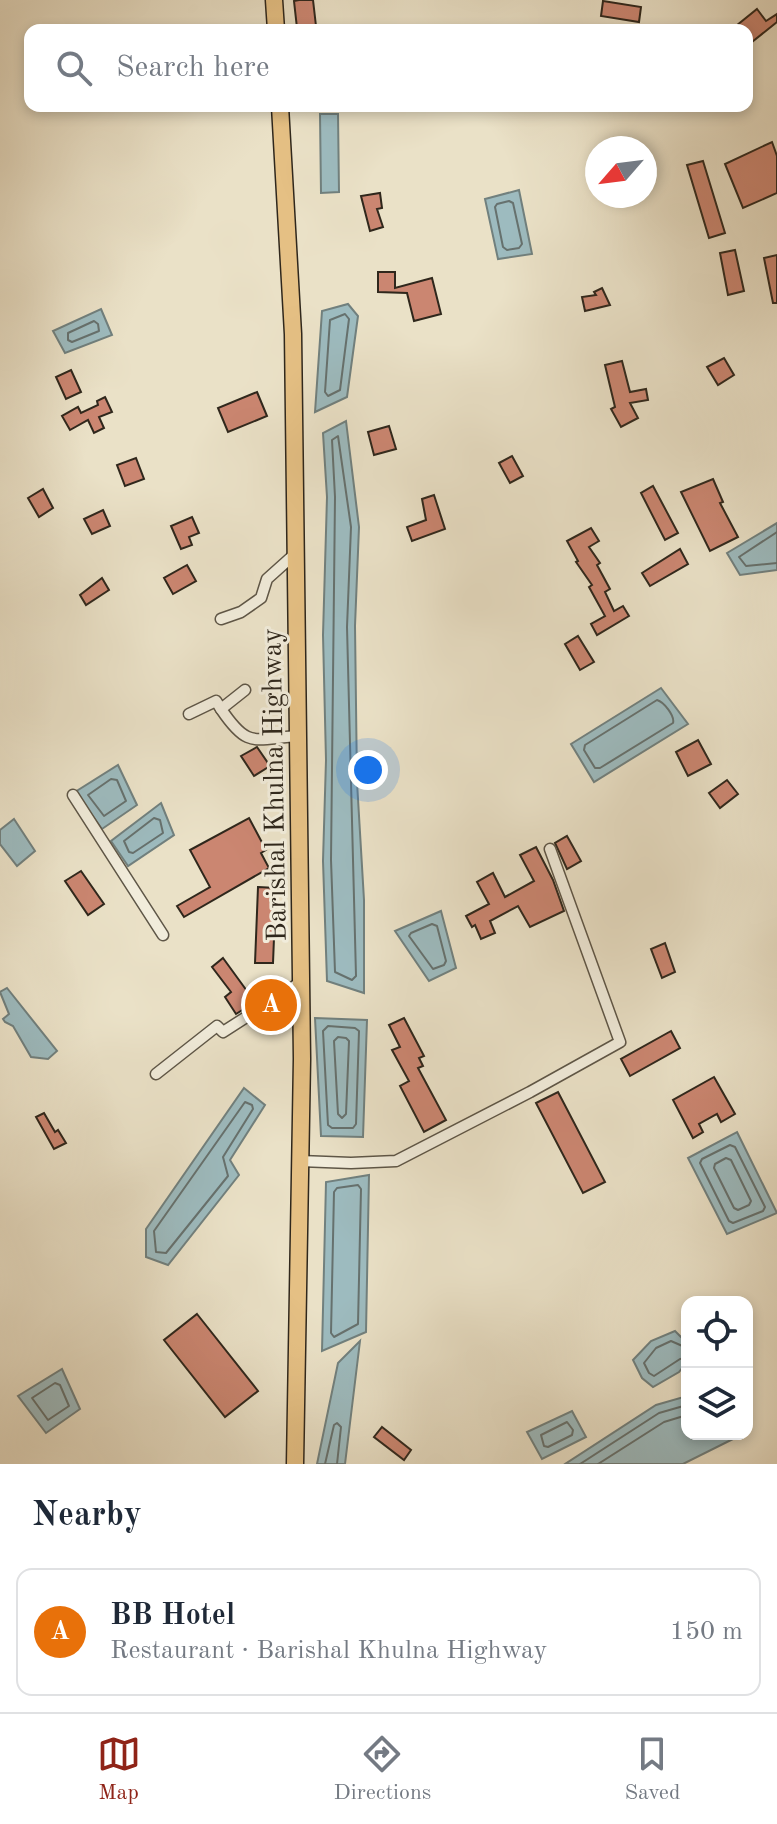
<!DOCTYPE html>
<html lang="en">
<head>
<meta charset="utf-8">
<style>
  :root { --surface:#fff; --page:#f2f2f3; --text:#1f2937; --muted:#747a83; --line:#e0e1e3; --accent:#8f2418 }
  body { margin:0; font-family:"Old Standard TT",serif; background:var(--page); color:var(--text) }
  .controls { position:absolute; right:24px; bottom:24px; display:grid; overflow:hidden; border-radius:16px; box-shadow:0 4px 12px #0003 }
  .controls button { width:72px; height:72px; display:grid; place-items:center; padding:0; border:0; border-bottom:2px solid var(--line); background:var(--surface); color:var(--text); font:40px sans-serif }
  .compass { position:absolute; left:585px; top:136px; width:72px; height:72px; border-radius:50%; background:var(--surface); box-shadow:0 4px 12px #0003; rotate:242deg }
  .you { position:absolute; left:368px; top:770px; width:28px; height:28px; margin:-20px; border:6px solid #fff; border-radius:50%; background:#1a73e8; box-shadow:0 0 0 12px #1a73e833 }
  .badge { display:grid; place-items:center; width:52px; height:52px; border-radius:50%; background:var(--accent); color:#fff; font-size:26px; font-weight:700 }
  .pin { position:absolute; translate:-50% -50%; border:4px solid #fff; box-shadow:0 2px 8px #0006 }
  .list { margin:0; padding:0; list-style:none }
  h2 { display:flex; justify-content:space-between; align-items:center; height:104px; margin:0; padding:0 32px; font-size:34px }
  h2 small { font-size:26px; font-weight:400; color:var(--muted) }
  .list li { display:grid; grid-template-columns:52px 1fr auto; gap:24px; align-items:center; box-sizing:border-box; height:128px; margin:0 16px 16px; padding:0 16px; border:2px solid var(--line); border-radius:16px }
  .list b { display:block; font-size:30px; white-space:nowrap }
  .list p { margin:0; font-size:26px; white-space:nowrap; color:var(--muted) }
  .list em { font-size:26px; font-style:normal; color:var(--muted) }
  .icon { flex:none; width:44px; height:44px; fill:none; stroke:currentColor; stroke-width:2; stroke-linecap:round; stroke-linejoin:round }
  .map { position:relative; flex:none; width:777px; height:1464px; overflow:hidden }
  .search { position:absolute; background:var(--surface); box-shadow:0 4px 12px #0003; left:24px; right:24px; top:24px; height:88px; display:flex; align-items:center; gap:20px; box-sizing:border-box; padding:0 28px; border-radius:16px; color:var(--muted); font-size:30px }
  .sheet { height:248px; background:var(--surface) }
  nav { display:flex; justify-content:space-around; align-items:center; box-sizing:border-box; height:112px; border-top:2px solid var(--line); background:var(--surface); font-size:22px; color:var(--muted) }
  nav a { display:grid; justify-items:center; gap:4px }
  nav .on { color:var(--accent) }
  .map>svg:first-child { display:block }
  .water { fill:#9dbbbf; stroke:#71807e; stroke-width:2 }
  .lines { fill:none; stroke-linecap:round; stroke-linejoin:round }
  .shore { stroke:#66716e; stroke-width:2 }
  .building { fill:#cb8671; stroke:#2f271c; stroke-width:2 }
  .minor-casing { stroke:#5e5647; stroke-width:13 }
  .trunk-casing { stroke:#2f271c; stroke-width:19 }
  .minor { stroke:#f1ecdb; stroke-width:10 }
  .trunk { stroke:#e5c084; stroke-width:16 }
  .labels { text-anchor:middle; stroke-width:6; stroke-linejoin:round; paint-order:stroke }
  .street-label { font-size:28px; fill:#2f271c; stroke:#f1ecdb }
</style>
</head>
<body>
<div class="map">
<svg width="777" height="1464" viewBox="0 0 777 1464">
  <rect width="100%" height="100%" fill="#eae1c7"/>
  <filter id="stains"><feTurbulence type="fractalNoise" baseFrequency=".0025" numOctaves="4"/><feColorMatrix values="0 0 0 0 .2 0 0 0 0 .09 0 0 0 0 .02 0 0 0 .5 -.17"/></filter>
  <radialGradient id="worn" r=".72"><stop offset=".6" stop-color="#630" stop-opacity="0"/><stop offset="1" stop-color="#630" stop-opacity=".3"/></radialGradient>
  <g class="water">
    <path d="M320 114H338L339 192 321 193Z"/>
    <path d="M519 190 532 254 498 259 485 199Z"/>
    <path d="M348 304 358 316 347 397 315 412 322 311Z"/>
    <path d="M101 309 112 335 65 353 53 331Z"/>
    <path d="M346 421 359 527 355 626 357 782 364 900V993L327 981 323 861 326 760 323 635 327 497 323 433Z"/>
    <path d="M777 523V570L740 575 727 553Z"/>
    <path d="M661 688 688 724 594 782 571 744Z"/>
    <path d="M118 765 137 805 102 829 75 792Z"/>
    <path d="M161 803 174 835 128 866 111 841Z"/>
    <path d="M14 819 35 851 17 866 0 844V830Z"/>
    <path d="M441 911 456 968 429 981 395 931Z"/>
    <path d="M7 988 57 1051 48 1059 31 1057 13 1026 5 1022 3 1019 9 1014 0 992Z"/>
    <path d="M315 1018 367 1020 363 1137 321 1136Z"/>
    <path d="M244 1088 265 1105 230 1160 239 1175 168 1265 146 1257V1229Z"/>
    <path d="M737 1132 777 1213 727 1234 688 1158Z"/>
    <path d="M369 1175 366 1332 322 1351 326 1182Z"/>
    <path d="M675 1331 687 1343V1362L679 1372 653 1387 642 1378 633 1360 651 1341Z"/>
    <path d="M360 1341 345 1464H317L338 1363Z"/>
    <path d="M62 1369 80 1409 46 1433 18 1396Z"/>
    <path d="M687 1396V1434H743L683 1464H565L656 1405Z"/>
    <path d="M572 1411 586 1437 542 1459 527 1432Z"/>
  </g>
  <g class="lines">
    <g class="shore">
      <path d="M509 201 513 203 522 244 519 248 507 250 503 247 495 207 497 204Z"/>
      <path d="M345 314 349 319 340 390 328 396 325 392 330 320Z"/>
      <path d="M94 321 98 324 99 331 72 342 68 340V333Z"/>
      <path d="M338 436 351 527 347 627 356 976 352 980 335 972 331 860 335 497 332 440Z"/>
      <path d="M777 532 739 557 746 566 777 563"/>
      <path d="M657 700C664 702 675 716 673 723L600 768H595L584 750 585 745Z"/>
      <path d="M111 779 117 780 126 801 104 816 88 795Z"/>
      <path d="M154 818 160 820 163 833 133 853 129 852 124 841Z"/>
      <path d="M432 924 437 926 446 961 444 965 433 969 409 936 411 933Z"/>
      <path d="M328 1026 355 1028 359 1031 356 1124 353 1128H332L328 1125 323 1031Z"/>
      <path d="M338 1037 346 1038 349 1041 346 1114 342 1118 338 1114 334 1041Z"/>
      <path d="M245 1102 252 1105 253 1109 223 1157 228 1176 166 1253 156 1252 154 1231Z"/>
      <path d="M730 1145 735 1147 765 1207 763 1211 733 1223 729 1221 700 1163 702 1159Z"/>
      <path d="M726 1158 731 1160 751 1201 749 1205 738 1210 734 1208 714 1168 715 1164Z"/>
      <path d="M358 1185 361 1189 358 1324 334 1337 331 1333 334 1192 337 1188Z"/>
      <path d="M687 1348 671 1341 656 1348 644 1363 649 1373 654 1376 680 1359 687 1358"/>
      <path d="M55 1383 60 1385 69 1406 48 1420 32 1398Z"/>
      <path d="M567 1422 573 1430 572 1435 548 1447 544 1446 541 1435Z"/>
      <path d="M325 1464 334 1425 337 1423 341 1427 337 1464"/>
      <path d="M580 1464 659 1413 687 1405"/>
      <path d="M598 1464 664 1422 687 1415"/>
    </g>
  </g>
  <g class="building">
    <path d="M299 0H313L316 26 297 28 294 1Z"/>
    <path d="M603 1 641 7 639 22 601 16Z"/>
    <path d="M757 9 766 21 777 14V22L747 46V30H731Z"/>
    <path d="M772 142 777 156V193L743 208 725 164Z"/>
    <path d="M703 161 725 233 709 238 687 165Z"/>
    <path d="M380 193 382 208 377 209 383 227 370 231 361 196Z"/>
    <path d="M735 250 744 291 728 295 720 253Z"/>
    <path d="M777 255V303H773L764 258Z"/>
    <path d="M378 272H395V288L432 278 441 314 414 321 407 293 378 292Z"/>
    <path d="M602 288 610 305 585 311 582 297 596 295 594 292Z"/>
    <path d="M724 358 734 375 718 385 707 367Z"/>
    <path d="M622 361 630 392 646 389 648 400 630 403 638 418 621 427 611 409 615 407 605 365Z"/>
    <path d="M71 370 81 392 66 399 56 377Z"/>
    <path d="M257 392 267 416 228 432 218 408Z"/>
    <path d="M105 397 112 412 99 417 104 428 94 433 88 420 70 430 62 416 78 407 81 413 98 405 97 401Z"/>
    <path d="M389 426 396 449 374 455 368 432Z"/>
    <path d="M512 456 523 476 510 483 499 463Z"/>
    <path d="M136 458 144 479 125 486 117 465Z"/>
    <path d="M713 479 723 502 720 503 738 537 710 551 681 492Z"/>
    <path d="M653 486 678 533 665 540 641 493Z"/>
    <path d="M43 489 53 508 39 517 28 498Z"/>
    <path d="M434 495 445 529 412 541 407 527 426 520 422 499Z"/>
    <path d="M103 510 110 526 92 534 84 519Z"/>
    <path d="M192 517 199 533 189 537 192 545 181 549 171 526Z"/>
    <path d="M591 528 599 541 589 547 600 563 597 565 610 589 605 592 614 611 623 606 629 616 597 635 591 624 605 616 589 587 592 585 576 562 578 561 567 541Z"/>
    <path d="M680 549 688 564 650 586 642 573Z"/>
    <path d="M187 565 196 581 173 594 164 578Z"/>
    <path d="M102 578 109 590 86 605 80 595Z"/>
    <path d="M578 636 594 662 580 670 565 644Z"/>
    <path d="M698 740 711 764 688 776 676 752Z"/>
    <path d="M257 747 270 766 254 776 241 756Z"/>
    <path d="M727 780 738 794 720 808 709 793Z"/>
    <path d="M249 818 266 850 261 853 269 868 184 917 177 906 210 887 190 850Z"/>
    <path d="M567 836 581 861 567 869 555 843Z"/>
    <path d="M536 847 553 880 564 911 530 927 518 906 490 921 495 933 481 939 475 925 472 927 466 916 489 904 477 882 493 873 505 897 534 881 520 855Z"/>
    <path d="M81 871 104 904 88 915 65 881Z"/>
    <path d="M258 887 276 888 273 963H255Z"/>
    <path d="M665 943 675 972 662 978 651 949Z"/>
    <path d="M223 958 255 1002 236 1014 225 997 231 992 212 967Z"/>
    <path d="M404 1018 424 1056 419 1058 423 1066 418 1068 446 1120 424 1132 400 1086 409 1081 392 1050 400 1047 389 1025Z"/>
    <path d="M671 1031 680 1048 630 1076 621 1059Z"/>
    <path d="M714 1077 735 1114 721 1122 717 1114 699 1124 703 1132 693 1138 673 1100Z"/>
    <path d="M558 1092 605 1182 583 1193 536 1103Z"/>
    <path d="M44 1113 55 1132 58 1130 66 1143 54 1149 36 1117Z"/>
    <path d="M197 1314 258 1391 225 1417 164 1340Z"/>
    <path d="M382 1427 411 1450 404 1460 374 1437Z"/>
  </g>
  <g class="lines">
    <g class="minor-casing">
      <g id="minor">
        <path d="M221 619 241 612 261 598 267 579 296 553"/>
        <path d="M245 690 221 709C248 749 253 739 298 736"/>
        <path d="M189 714 216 701 221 709"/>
        <path d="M73 795 163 935"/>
        <path d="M156 1074 217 1026 223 1032 301 982"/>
        <path d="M300 1161 351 1163 396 1161 530 1092 620 1042 550 849"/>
      </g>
    </g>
    <g class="trunk-casing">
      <g id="trunk">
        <path d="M274 0 276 30"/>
        <path d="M280 106 293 334 302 1059 295 1464"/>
      </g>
    </g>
    <use href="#minor" class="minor"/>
    <use href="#trunk" class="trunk"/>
  </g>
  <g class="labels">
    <g class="street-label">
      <text transform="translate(273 785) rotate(-91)" y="10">Barishal Khulna Highway</text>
    </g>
  </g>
  <rect width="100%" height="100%" filter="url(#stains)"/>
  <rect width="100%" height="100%" fill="url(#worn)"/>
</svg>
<div class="controls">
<button><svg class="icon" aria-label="locate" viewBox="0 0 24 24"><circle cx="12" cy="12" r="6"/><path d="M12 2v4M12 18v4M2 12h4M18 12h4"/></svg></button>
<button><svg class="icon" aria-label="layers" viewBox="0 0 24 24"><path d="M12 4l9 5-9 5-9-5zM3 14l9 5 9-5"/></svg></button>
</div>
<svg class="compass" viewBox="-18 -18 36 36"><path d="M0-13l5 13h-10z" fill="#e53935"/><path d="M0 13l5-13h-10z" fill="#747a83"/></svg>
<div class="you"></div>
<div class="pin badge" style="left:271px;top:1005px;background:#e8710a">A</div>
<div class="search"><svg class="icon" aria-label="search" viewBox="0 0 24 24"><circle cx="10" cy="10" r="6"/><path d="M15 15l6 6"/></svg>Search here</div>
</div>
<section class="sheet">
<h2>Nearby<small></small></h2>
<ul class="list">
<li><span class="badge" style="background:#e8710a">A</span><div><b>BB Hotel</b><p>Restaurant · Barishal Khulna Highway</p></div><em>150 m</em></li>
</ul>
</section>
<nav>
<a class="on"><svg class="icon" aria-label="map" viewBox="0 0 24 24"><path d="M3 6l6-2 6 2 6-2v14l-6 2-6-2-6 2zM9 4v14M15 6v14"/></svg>Map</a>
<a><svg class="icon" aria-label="directions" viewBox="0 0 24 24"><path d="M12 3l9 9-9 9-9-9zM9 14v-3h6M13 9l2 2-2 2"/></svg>Directions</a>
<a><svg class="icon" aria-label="saved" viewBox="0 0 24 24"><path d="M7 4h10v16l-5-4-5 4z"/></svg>Saved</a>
</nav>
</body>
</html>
